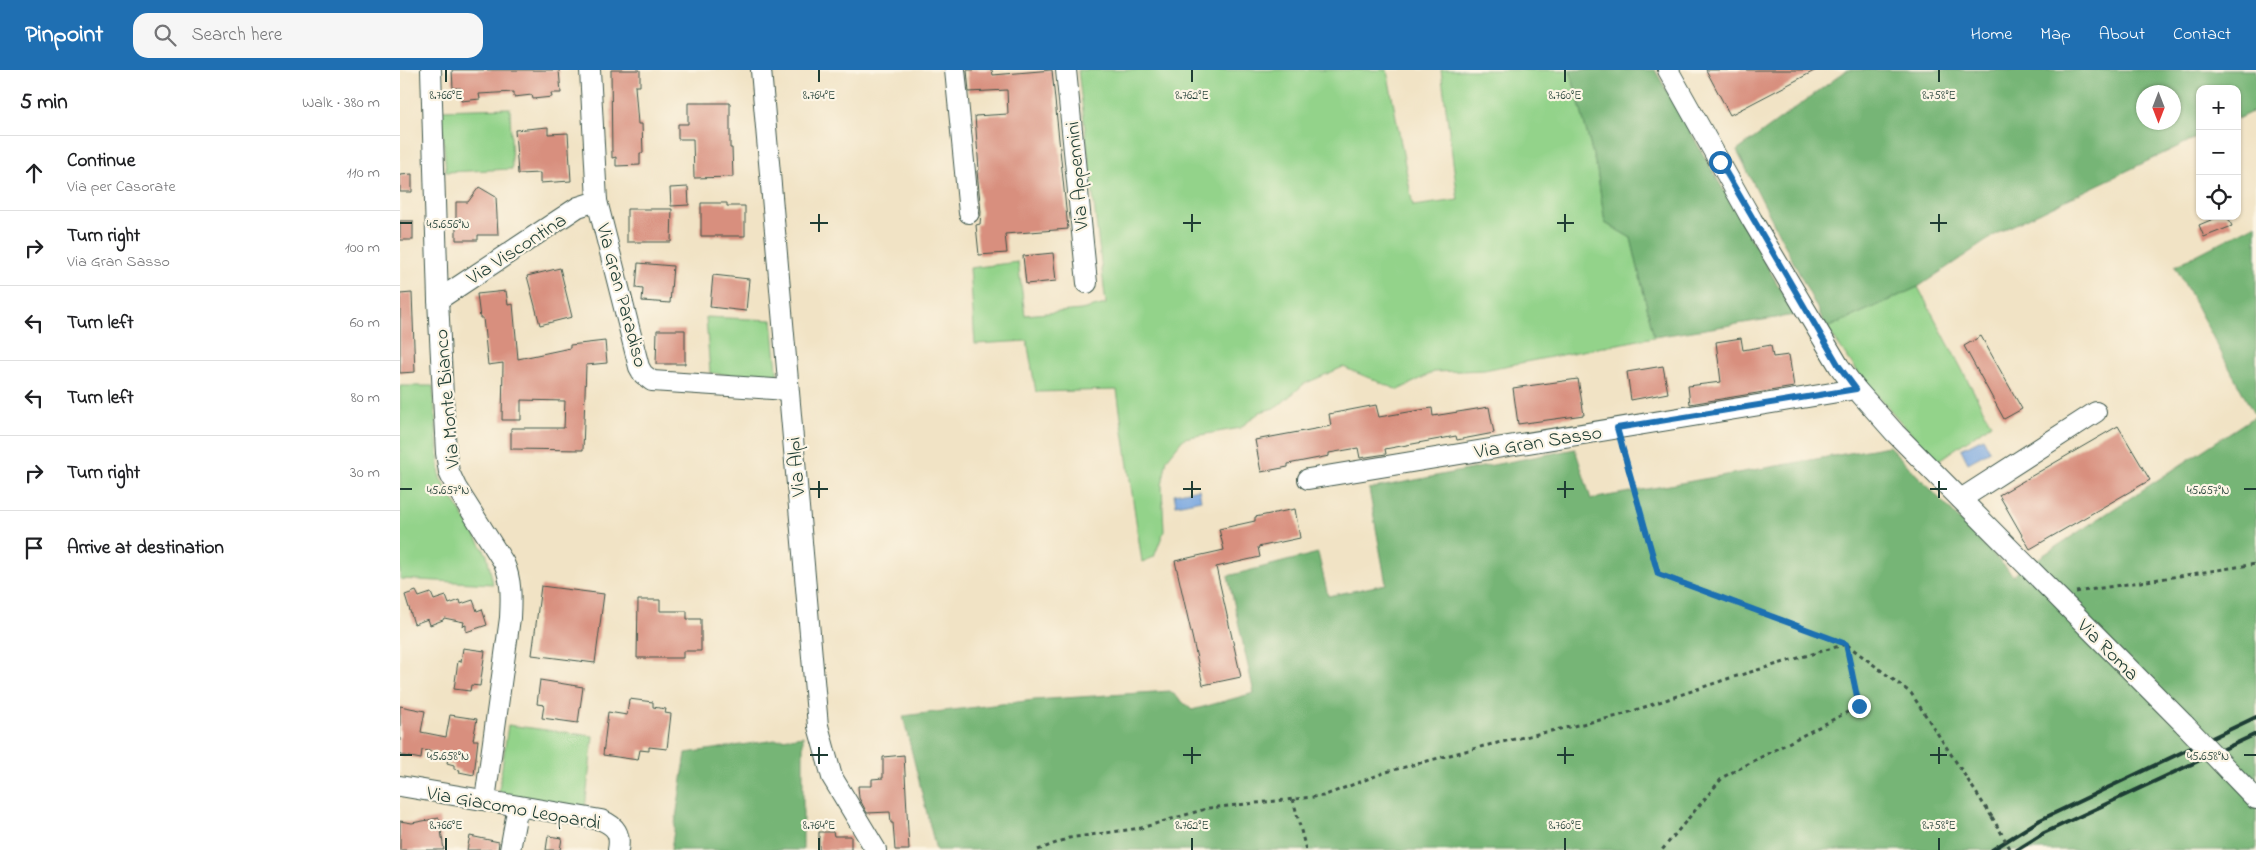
<!DOCTYPE html>
<html lang="en">
<head>
<meta charset="utf-8">
<style>
  :root { --surface:#fff; --page:#f6f6f6; --text:#202124; --muted:#757577; --line:#e0e0e0; --accent:#1f6fb2 }
  body { margin:0; font-family:"Indie Flower",sans-serif; background:var(--page); color:var(--text) }
  .controls { position:absolute; right:15px; top:15px; display:grid; overflow:hidden; border-radius:10px; box-shadow:0 1px 4px #0004 }
  .controls button { width:45px; height:45px; display:grid; place-items:center; padding:0; border:0; border-bottom:1px solid var(--line); background:var(--surface); color:var(--text); font:25px sans-serif }
  .compass { position:absolute; left:1736px; top:15px; width:45px; height:45px; border-radius:50%; background:var(--surface); box-shadow:0 1px 4px #0004; rotate:180deg }
  .stop { position:absolute; width:15px; height:15px; margin:-11px; border:4px solid #1f6fb2; border-radius:50%; background:#fff }
  .stop.end { background:#1f6fb2; border-color:#fff; box-shadow:0 1px 5px #0008 }
  .list { margin:0; padding:0; list-style:none }
  h2 { display:flex; justify-content:space-between; align-items:center; height:65px; margin:0; padding:0 20px; font-size:21px }
  h2 small { font-size:16px; font-weight:400; color:var(--muted) }
  .list li { display:grid; grid-template-columns:32px 1fr auto; gap:15px; align-items:center; box-sizing:border-box; height:75px; padding:0 20px; border-top:1px solid var(--line) }
  .list b { display:block; font-size:19px; white-space:nowrap }
  .list p { margin:0; font-size:16px; white-space:nowrap; color:var(--muted) }
  .list em { font-size:16px; font-style:normal; color:var(--muted) }
  .icon { flex:none; width:28px; height:28px; fill:none; stroke:currentColor; stroke-width:2; stroke-linecap:round; stroke-linejoin:round }
  .map { position:relative; flex:none; width:1856px; height:780px; overflow:hidden }
  header { display:flex; align-items:center; gap:30px; box-sizing:border-box; height:70px; padding:0 25px; background:var(--accent); color:#fff }
  header strong { font-size:24px }
  nav { display:flex; gap:28px; margin-inline-start:auto; font-size:18px }
  .search { width:350px; height:45px; background:var(--page); display:flex; align-items:center; gap:12px; box-sizing:border-box; padding:0 18px; border-radius:15px; color:var(--muted); font-size:19px }
  main { display:flex }
  aside { flex:1; background:var(--surface) }
  .map>svg:first-child { display:block }
  .green { fill:#93d38a; stroke:#59885f }
  .forest { fill:#76b576; stroke:#4a7955; fill-rule:evenodd }
  .water { fill:#76a5e0; stroke:#4a718a }
  .building { fill:#d88f7e }
  .lines { fill:none; stroke-linecap:round; stroke-linejoin:round }
  .minor-casing { stroke:#3e564a; stroke-width:22 }
  .path { stroke:#3e564a; stroke-width:3; stroke-dasharray:4 4; stroke-linecap:butt }
  .minor { stroke:#fff; stroke-width:20 }
  .rail { stroke:#1f3d34; stroke-width:4 }
  .minor-bridge-casing { stroke:#3e564a; stroke-width:22; stroke-linecap:butt }
  .path-bridge { stroke:#3e564a; stroke-width:3; stroke-dasharray:4 4; stroke-linecap:butt }
  .minor-bridge { stroke:#fff; stroke-width:20 }
  .route { stroke:#1f6fb2; stroke-width:6 }
  .ticks { fill:none; stroke:#1f3d34; stroke-width:2 }
  .labels { text-anchor:middle; stroke-width:4.5; stroke-linejoin:round; paint-order:stroke }
  .street-label { font-size:20px; fill:#1f3d34; stroke:#fcf5e5 }
  .ticks-label { font-size:12px; text-anchor:middle; fill:#1f3d34; stroke:#fcf5e5; stroke-width:4.5; stroke-linejoin:round; paint-order:stroke }
</style>
</head>
<body>
<header>
<strong>Pinpoint</strong>
<div class="search"><svg class="icon" aria-label="search" viewBox="0 0 24 24"><circle cx="10" cy="10" r="6"/><path d="M15 15l6 6"/></svg>Search here</div>
<nav><a>Home</a><a>Map</a><a>About</a><a>Contact</a></nav>
</header>
<main>
<aside>
<h2>5 min<small>Walk · 380 m</small></h2>
<ul class="list">
<li><svg class="icon" aria-label="ahead" viewBox="0 0 24 24"><path d="M12 20V5M6 11l6-6 6 6"/></svg><div><b>Continue</b><p>Via per Casorate</p></div><em>110 m</em></li>
<li><svg class="icon" aria-label="right" viewBox="0 0 24 24"><path d="M7 20v-9h11M14 6l5 5-5 5"/></svg><div><b>Turn right</b><p>Via Gran Sasso</p></div><em>100 m</em></li>
<li><svg class="icon" aria-label="left" viewBox="0 0 24 24"><path d="M17 20v-9H6M10 6l-5 5 5 5"/></svg><div><b>Turn left</b></div><em>60 m</em></li>
<li><svg class="icon" aria-label="left" viewBox="0 0 24 24"><path d="M17 20v-9H6M10 6l-5 5 5 5"/></svg><div><b>Turn left</b></div><em>80 m</em></li>
<li><svg class="icon" aria-label="right" viewBox="0 0 24 24"><path d="M7 20v-9h11M14 6l5 5-5 5"/></svg><div><b>Turn right</b></div><em>30 m</em></li>
<li><svg class="icon" aria-label="arrive" viewBox="0 0 24 24"><path d="M6 21V4h12l-3 4 3 4H6"/></svg><div><b>Arrive at destination</b></div></li>
</ul>
</aside>
<div class="map">
<svg width="1856" height="780" viewBox="0 0 1856 780">
  <rect width="100%" height="100%" fill="#fcf5e5"/>
  <filter id="ink" filterUnits="userSpaceOnUse"><feTurbulence type="fractalNoise" baseFrequency=".02" numOctaves="2"/><feDisplacementMap in="SourceGraphic" scale="10" xChannelSelector="R" yChannelSelector="G"/><feConvolveMatrix kernelMatrix="1 2 1 2 8 2 1 2 1" color-interpolation-filters="sRGB"/></filter>
  <filter id="wash" filterUnits="userSpaceOnUse"><feTurbulence type="fractalNoise" baseFrequency=".0096" numOctaves="4" result="noise"/><feDisplacementMap in="SourceGraphic" scale="20" xChannelSelector="R" yChannelSelector="G"/><feGaussianBlur stdDeviation="1.12" result="paint"/><feColorMatrix in="noise" values="0 0 0 0 0 0 0 0 0 0 0 0 0 0 0 0 0 1.4 0 .05"/><feComposite in="paint" operator="in"/></filter>
  <g filter="url(#wash)">
    <rect width="100%" height="100%" fill="#f1e3c5"/>
    <g class="green">
      <path d="M678 0H987L1013 136 1058 130 1041 0H1170L1197 100 1205 153 1231 168 1254 267 1084 300 1034 302 998 320 943 297 904 314 877 337 860 342 840 358 784 368 767 389 762 415 764 461 754 487 742 492 717 320 636 322 627 271 575 274 570 198 618 192 625 245 681 240 706 234Z"/>
      <path d="M110 38 112 99 46 102 41 40Z"/>
      <path d="M1518 217 1591 354 1536 392 1462 308 1427 258Z"/>
      <path d="M306 247 372 250 378 310 310 303Z"/>
      <path d="M0 316H33L40 408 87 485 93 514 0 509Z"/>
      <path d="M108 655 193 666 185 739 104 727 99 721 100 712Z"/>
    </g>
    <g class="forest">
      <path d="M1170 0H1255L1395 245 1254 267 1231 168 1205 153 1197 100Z"/>
      <path d="M1447 0H1856V40L1837 49V19H1800V66L1601 161 1518 217 1427 258 1337 81ZM1744 22H1774V52H1744Z"/>
      <path d="M1856 154V780H536L503 646 634 630 770 621 792 640 854 623 828 506 918 483 928 526 986 514 969 419 1175 379 1191 429 1489 376 1613 505 1855 346 1775 196Z"/>
      <path d="M403 666V780H271L286 683Z"/>
    </g>
    <g class="water">
      <path d="M1583 368 1590 381 1568 393 1561 379Z"/>
      <path d="M799 419 801 430 776 435 774 424Z"/>
    </g>
    <g id="blocks">
      <g class="building">
        <path d="M52 0H159L161 23H151L152 27 133 29 132 25 114 27V22L79 24 80 29 61 31V18H53Z"/>
        <path d="M211 0H240V16H235L238 54H242L243 83H240V95L216 96V87L212 88Z"/>
        <path d="M567 0H592L593 5 652 0 668 159 605 164 607 183 579 185 576 155 580 154 581 142 577 101 579 100 575 46 608 44 607 20 569 22Z"/>
        <path d="M1306 0H1416L1330 45Z"/>
        <path d="M288 33H330V78H332L333 107 294 108 293 69H278V54H288Z"/>
        <path d="M148 57V64L168 63 171 111 140 113V103L118 104 115 60Z"/>
        <path d="M12 104V122H0V105Z"/>
        <path d="M79 117 96 127 98 165H78V170H56V132H68Z"/>
        <path d="M288 117 289 135 271 136 270 118Z"/>
        <path d="M301 133H327V136H345V166H301Z"/>
        <path d="M227 139H272L271 172H227Z"/>
        <path d="M1820 146H1827L1832 156 1804 167 1799 155Z"/>
        <rect x="0" y="151" width="13" height="19"/>
        <path d="M653 183 656 211 626 214 623 186Z"/>
        <path d="M238 193 273 196 270 233 242 231 243 219 236 218Z"/>
        <path d="M160 198 172 247 140 255 127 206Z"/>
        <path d="M313 205 349 209 346 241 310 237Z"/>
        <path d="M106 221 108 235 113 234 118 289 170 278V275L205 271 207 293 186 295 183 380 111 379V358H164L165 331 121 330V350H102L103 293 88 295 83 248H80L77 224Z"/>
        <path d="M12 223 15 302 0 303V224Z"/>
        <path d="M257 260H285V294H256Z"/>
        <path d="M1581 266 1622 339 1604 349 1564 276Z"/>
        <path d="M1341 268 1343 280 1371 275 1373 287 1389 285 1394 317 1290 334 1288 316 1321 312 1316 272Z"/>
        <path d="M1263 296 1268 323 1231 330 1227 302Z"/>
        <path d="M1178 309 1184 345 1118 354 1113 318Z"/>
        <path d="M976 335 979 347 1032 338 1033 346 1089 337 1094 363 1057 370 1056 366 985 379 986 384 960 388 958 378 929 383V386L888 394V397L861 402 855 370 931 356 929 344Z"/>
        <path d="M1718 356 1750 410 1630 479 1599 425Z"/>
        <path d="M895 439 900 468 858 477 860 487 816 497 841 607 803 615 775 491 824 480 819 459 855 451V447Z"/>
        <path d="M141 516 204 524 195 593 132 585Z"/>
        <path d="M16 521 19 527 31 523 34 530 46 526 49 534 60 530 61 534 73 530 77 541 82 539 87 555 66 562V555L63 556 64 552 44 548 43 550 30 555 28 549 14 554 5 525Z"/>
        <path d="M238 530H260V541H287V549H301V581H283V588H237Z"/>
        <path d="M63 578 85 581 80 616 71 615 70 621 54 619 58 591 61 592Z"/>
        <path d="M140 610 183 617 178 653 142 648 144 635 137 634Z"/>
        <path d="M229 629 253 632V637L266 639 265 643 271 644 267 679 249 677V681L240 680 238 690 203 685 208 642 227 645Z"/>
        <path d="M0 636 25 641 21 662 46 667 50 645 77 649 73 670H78L74 705 59 702 60 700 54 699V695L47 693 49 684 22 680 21 689 0 685Z"/>
        <path d="M504 685 509 780H495L493 753H491L490 742 467 743 459 728 458 716H472V709L483 708V687Z"/>
        <path d="M39 748 44 780H0V751L12 753Z"/>
        <path d="M419 762H433L434 766H451V780H419Z"/>
        <path d="M70 766 99 772 98 780H67Z"/>
        <path d="M148 766 162 768 160 780H146Z"/>
      </g>
    </g>
  </g>
  <g filter="url(#ink)">
    <use href="#blocks" fill-opacity="0" stroke="#3e564a" stroke-width="1"/>
    <g class="lines">
      <g class="minor-casing">
        <g id="minor">
          <path d="M31 0 38 230 46 383 49 402 56 417 104 493C112 511 111 529 110 548L85 730"/>
          <path d="M190 0 197 131 239 297 243 304 252 311 388 320"/>
          <path d="M361 0 418 656 432 707 476 780"/>
          <path d="M555 0 569 143"/>
          <path d="M666 0 687 213"/>
          <path d="M1268 0 1352 150 1439 296 1456 319 1495 363 1785 655"/>
          <path d="M38 230 178 137 197 131"/>
          <path d="M908 409 1456 319"/>
          <path d="M1561 429 1696 342"/>
          <path d="M1829 701 1856 729"/>
          <path d="M0 716 201 750C216 756 221 764 218 780"/>
          <path d="M110 780 118 736"/>
        </g>
      </g>
      <g class="path">
        <path d="M1221 375 1258 504 1446 574 1511 623 1592 747"/>
        <path d="M1676 522 1856 494"/>
        <path d="M893 729 906 780"/>
        <path d="M638 780 669 768 741 758 809 738 923 726 986 702 1084 676 1218 646 1330 608 1446 574 1459 636 1323 707 1262 780"/>
      </g>
      <use href="#minor" class="minor"/>
      <g class="rail">
        <path d="M1592 780 1640 750 1856 647"/>
        <path d="M1617 780 1644 763 1856 664"/>
      </g>
      <g class="minor-bridge-casing">
        <path id="minor-bridge" d="M1785 655 1829 701"/>
      </g>
      <path class="path-bridge" d="M1592 747 1611 780"/>
      <use href="#minor-bridge" class="minor-bridge"/>
    </g>
  </g>
  <g class="lines" filter="url(#ink)">
    <path class="route" d="M1320 92 1439 296 1456 319 1217 358 1258 504 1446 574 1459 636"/>
  </g>
  <path class="ticks" d="M46 0V12M419 0V12M792 0V12M1165 0V12M1539 0V12M419 144V162M792 144V162M1165 144V162M1539 144V162M0 153H12M410 153H428M783 153H801M1157 153H1174M1530 153H1547M419 411V428M792 411V428M1165 411V428M1539 411V428M0 419H12M410 419H428M783 419H801M1157 419H1174M1530 419H1547M1844 419H1856M419 677V694M792 677V694M1165 677V694M1539 677V694M0 685H12M410 685H428M783 685H801M1157 685H1174M1530 685H1547M1844 685H1856M46 768V780M419 768V780M792 768V780M1165 768V780M1539 768V780"/>
  <g class="labels">
    <g class="street-label">
      <text transform="translate(676 106) rotate(-95)" y="7">Via Appennini</text>
      <text transform="translate(116 178) rotate(-33)" y="7">Via Viscontina</text>
      <text transform="translate(223 225) rotate(75)" y="7">Via Gran Paradiso</text>
      <text transform="translate(46 329) rotate(-95)" y="7">Via Monte Bianco</text>
      <text transform="translate(1138 371) rotate(-9)" y="7">Via Gran Sasso</text>
      <text transform="translate(395 397) rotate(-95)" y="7">Via Alpi</text>
      <text transform="translate(1709 579) rotate(45)" y="7">Via Roma</text>
      <text transform="translate(114 737) rotate(10)" y="7">Via Giacomo Leopardi</text>
    </g>
  </g>
  <g class="ticks-label">
    <text x="46" y="29">8.766°E</text>
    <text x="419" y="29">8.764°E</text>
    <text x="792" y="29">8.762°E</text>
    <text x="1165" y="29">8.760°E</text>
    <text x="1539" y="29">8.758°E</text>
    <text x="48" y="158">45.656°N</text>
    <text x="1808" y="424">45.657°N</text>
    <text x="48" y="424">45.657°N</text>
    <text x="1808" y="690">45.658°N</text>
    <text x="48" y="690">45.658°N</text>
    <text x="46" y="759">8.766°E</text>
    <text x="419" y="759">8.764°E</text>
    <text x="792" y="759">8.762°E</text>
    <text x="1165" y="759">8.760°E</text>
    <text x="1539" y="759">8.758°E</text>
  </g>
</svg>
<div class="controls">
<button>+</button>
<button>−</button>
<button><svg class="icon" aria-label="locate" viewBox="0 0 24 24"><circle cx="12" cy="12" r="6"/><path d="M12 2v4M12 18v4M2 12h4M18 12h4"/></svg></button>
</div>
<svg class="compass" viewBox="-18 -18 36 36"><path d="M0-13l5 13h-10z" fill="#e53935"/><path d="M0 13l5-13h-10z" fill="#757577"/></svg>
<div class="stop" style="left:1320px;top:92px"></div>
<div class="stop end" style="left:1459px;top:636px"></div>
</div>
</main>
</body>
</html>
